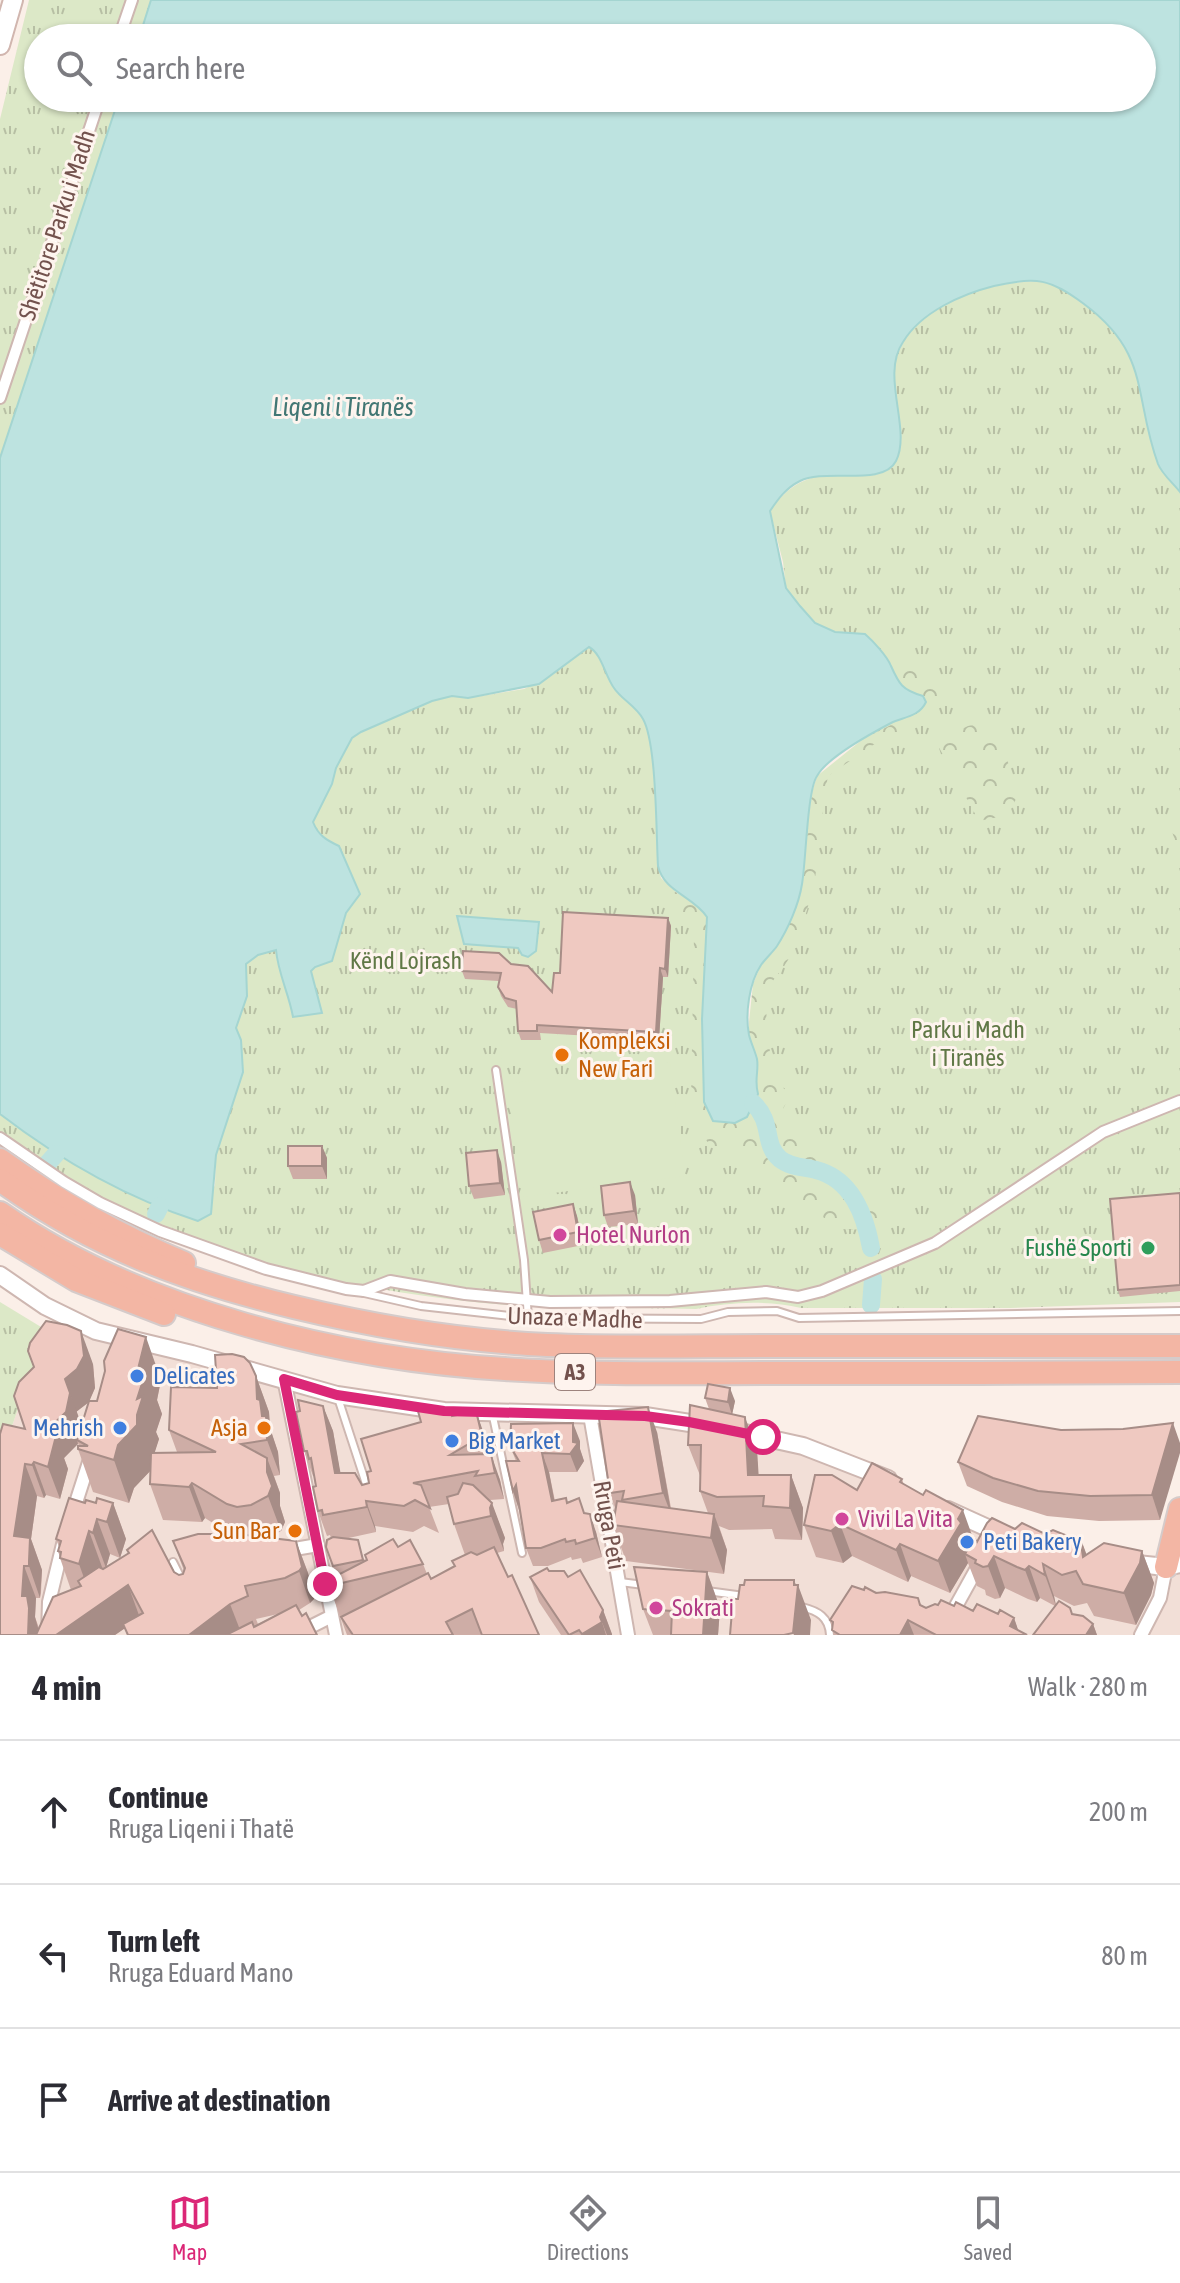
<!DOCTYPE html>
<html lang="en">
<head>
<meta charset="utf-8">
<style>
  :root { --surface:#fff; --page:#f2f2f3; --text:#2b2b33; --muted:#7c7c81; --line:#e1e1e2; --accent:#db2777 }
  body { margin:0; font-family:"Asap Condensed",sans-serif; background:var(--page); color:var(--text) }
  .stop { position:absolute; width:24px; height:24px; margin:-18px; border:6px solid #db2777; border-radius:50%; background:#fff }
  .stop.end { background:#db2777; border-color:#fff; box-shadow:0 2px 8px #0008 }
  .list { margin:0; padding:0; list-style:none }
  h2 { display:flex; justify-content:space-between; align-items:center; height:104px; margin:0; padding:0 32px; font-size:34px }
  h2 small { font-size:26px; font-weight:400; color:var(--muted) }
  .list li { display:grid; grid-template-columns:52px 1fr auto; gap:24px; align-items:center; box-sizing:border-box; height:144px; padding:0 32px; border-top:2px solid var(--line) }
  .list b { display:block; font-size:30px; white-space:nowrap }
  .list p { margin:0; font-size:26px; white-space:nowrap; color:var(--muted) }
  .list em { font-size:26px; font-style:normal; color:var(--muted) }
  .icon { flex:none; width:44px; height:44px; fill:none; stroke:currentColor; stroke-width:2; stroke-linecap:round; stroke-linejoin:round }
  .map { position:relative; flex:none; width:1180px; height:1635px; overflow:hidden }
  .search { position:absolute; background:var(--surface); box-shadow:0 2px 6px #0004; left:24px; right:24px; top:24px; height:88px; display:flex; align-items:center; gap:20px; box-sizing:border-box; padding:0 28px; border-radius:44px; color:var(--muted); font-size:30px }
  .sheet { height:536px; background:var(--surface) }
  nav { display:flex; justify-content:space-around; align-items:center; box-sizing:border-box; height:112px; border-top:2px solid var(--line); background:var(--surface); font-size:22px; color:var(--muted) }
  nav a { display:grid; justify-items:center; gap:4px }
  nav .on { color:var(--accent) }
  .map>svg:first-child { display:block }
  .residential { fill:#f2dfd7 }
  .grass { fill:url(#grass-tufts) }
  .forest { fill:url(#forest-crowns) }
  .garden { fill:#dce8c7 }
  .water { fill:#bde3e0; stroke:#a4d5d1; stroke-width:2 }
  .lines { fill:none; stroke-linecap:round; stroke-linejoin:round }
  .canal { stroke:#bde3e0; stroke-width:18 }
  .service-casing { stroke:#ceb7b1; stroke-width:10 }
  .pedestrian-casing { stroke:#ceb7b1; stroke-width:14 }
  .minor-casing { stroke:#ceb7b1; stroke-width:16 }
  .tertiary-casing { stroke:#ceb7b1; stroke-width:20 }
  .secondary-casing { stroke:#d1b6af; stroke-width:22 }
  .trunk-casing { stroke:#d5cbca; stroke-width:26 }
  .service { stroke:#fff; stroke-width:6 }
  .pedestrian { stroke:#fff; stroke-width:10 }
  .minor { stroke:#fff; stroke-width:12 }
  .tertiary { stroke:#fff; stroke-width:16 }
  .secondary { stroke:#fff; stroke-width:18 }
  .trunk { stroke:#f3b6a4; stroke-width:22 }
  .wall { fill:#ceada6; fill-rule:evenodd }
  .shaded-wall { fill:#a78d87 }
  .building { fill:#efc9c1; stroke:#a78d87; stroke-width:2 }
  .route { stroke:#db2777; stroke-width:10 }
  .food-dot { fill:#e8710a; stroke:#fef4ee; stroke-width:3 }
  .hotel-dot { fill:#d1479c; stroke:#fef4ee; stroke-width:3 }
  .leisure-dot { fill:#2e9e5b; stroke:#fef4ee; stroke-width:3 }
  .shop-dot { fill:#3f7fe0; stroke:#fef4ee; stroke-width:3 }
  .labels { text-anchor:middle; stroke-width:6; stroke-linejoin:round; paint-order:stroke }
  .shield { fill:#fef4ee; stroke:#9d837d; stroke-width:2 }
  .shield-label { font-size:22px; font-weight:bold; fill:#73524d }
  .street-label { font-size:24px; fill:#73524d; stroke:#fef4ee }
  .park-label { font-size:24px; fill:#607846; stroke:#fef4ee }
  .food-label { font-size:24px; fill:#c56008; stroke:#fef4ee; text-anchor:end }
  .hotel-label { font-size:24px; fill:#b23c85; stroke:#fef4ee; text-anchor:start }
  .leisure-label { font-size:24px; fill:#27864d; stroke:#fef4ee; text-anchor:end }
  .shop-label { font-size:24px; fill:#366cbe; stroke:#fef4ee; text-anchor:start }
  .water-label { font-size:26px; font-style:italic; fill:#427774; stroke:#fef4ee }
</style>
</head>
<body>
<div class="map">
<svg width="1180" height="1635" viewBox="0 0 1180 1635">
  <defs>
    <pattern id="grass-tufts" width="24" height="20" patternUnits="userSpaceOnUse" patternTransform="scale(2)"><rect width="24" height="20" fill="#dce8c7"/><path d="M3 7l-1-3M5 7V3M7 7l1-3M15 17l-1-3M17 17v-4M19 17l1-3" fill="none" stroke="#b7bfa4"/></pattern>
    <pattern id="forest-crowns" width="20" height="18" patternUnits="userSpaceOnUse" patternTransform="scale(2)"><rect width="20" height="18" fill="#dce8c7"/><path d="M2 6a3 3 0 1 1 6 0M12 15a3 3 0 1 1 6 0" fill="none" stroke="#b7bfa4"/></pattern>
  </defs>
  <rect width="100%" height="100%" fill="#fbefe8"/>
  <path class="residential" d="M61 1316 337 1395 590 1415 784 1442 975 1524 1070 1553 1180 1568V1635H0V1460L46 1330Z"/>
  <g class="grass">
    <path d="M29 0H151L139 38H38V98H119L0 458V119Z"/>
    <path d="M1039 281 1063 287 1098 313 1119 337 1131 355 1159 467 1180 492V1302L1010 1308H801C766 1300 730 1302 696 1309 633 1307 570 1310 507 1305 370 1294 213 1261 91 1196 60 1178 30 1155 0 1135V1114C60 1160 127 1198 198 1221L215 1185 216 1155 243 1072 241 1040 236 1028 247 996 246 964 258 955 276 950C278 972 289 994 293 1017L321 1013 311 971 315 967 332 961 346 913 360 894C357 885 341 849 336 845 326 837 318 835 313 822L332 784 336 768 345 751 352 738 362 732 432 701 452 696 468 698 524 689 551 676 589 647C602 654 605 676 614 688 621 699 636 706 643 719 657 744 656 834 658 866L661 878 676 892 758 1061 749 1035 812 792 909 692 890 664 865 635 835 632 815 623 800 606 786 588 783 562 770 511C799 469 829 474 876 475L900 445C898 422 891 387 895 365 907 305 986 282 1039 281Z"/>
    <path d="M0 1302 46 1330 0 1460Z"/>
  </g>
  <g class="forest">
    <path d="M891 664C920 664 925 668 941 692L931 715 873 745 828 776C820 814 822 853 812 891 806 915 799 939 788 960 782 971 771 980 768 991 763 1004 770 1063 775 1076 778 1084 784 1089 791 1094L778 1118 840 1175 881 1208 883 1219 874 1230 839 1229 743 1157 708 1144 691 1101 694 936 687 920 666 894 676 892 701 908 707 917 702 1019 747 1117 758 1094 755 1083 758 1061 749 1035V1022L753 984 761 965 778 945 796 906 802 885 812 792 817 776 863 739 923 709 893 677Z"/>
    <path d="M997 720 1017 797 1008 815 979 821 936 742 968 726Z"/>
    <path d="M1180 800V855L1169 823Z"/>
  </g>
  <g class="garden">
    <path d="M502 1040H553L552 1066H501Z"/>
    <path d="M670 1062 685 1176 522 1197 507 1084Z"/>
  </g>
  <g class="water">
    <path d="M151 0H1180V492C1173 483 1162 474 1158 464 1133 395 1151 354 1084 304 1050 279 1037 276 994 286 962 294 921 312 903 342 880 376 912 429 896 461 883 487 825 468 800 481 786 488 778 499 770 511L786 588 800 606 815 623 835 632 865 634C873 641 887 656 891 666 899 684 902 690 923 696L926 702C919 717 903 717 891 723 872 733 827 758 817 776 807 791 806 862 802 884 799 904 788 929 777 946 772 953 766 958 761 965 749 983 745 1014 749 1035 751 1043 755 1051 757 1059 759 1071 754 1080 758 1094L747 1117 735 1123 713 1121 704 1102 703 1060 702 1019 707 917C693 896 664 892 658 866 656 834 657 744 643 719 636 706 621 699 614 688 605 676 602 654 589 647L539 684 468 698 452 696 432 701 361 732 352 738 345 751 336 768 332 784 313 822C318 835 326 840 339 846L360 894 346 913 332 961 315 967 311 971 322 1013 293 1017C289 994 278 973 276 950L258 955 246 964 247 996 236 1028 241 1040 243 1072 216 1155 211 1214 198 1221C127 1198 60 1160 0 1114V458L119 98H1142V38H139Z"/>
    <path d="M457 916 539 922 536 951 528 957 522 955 518 948 464 944Z"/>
  </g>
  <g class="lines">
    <g class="canal">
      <path d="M753 1103C774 1123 762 1143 780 1159 790 1167 804 1167 816 1170 852 1179 865 1215 871 1248"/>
      <path d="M48 1163 56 1154"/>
      <path d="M156 1214 160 1206"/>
      <path d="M871 1305 873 1279"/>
    </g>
    <g class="service-casing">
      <g id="service">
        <path d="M496 1070 524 1260 528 1318"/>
        <path d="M364 1293 421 1306 528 1318 701 1319 728 1312 777 1311 799 1318 1180 1311"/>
        <path d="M338 1398 368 1490"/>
        <path d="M492 1412 522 1553"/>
        <path d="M173 1562 182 1580"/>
        <path d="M620 1582 644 1585"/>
        <path d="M707 1591 744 1596"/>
        <path d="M802 1607C818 1611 829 1617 830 1635"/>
      </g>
    </g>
    <g class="pedestrian-casing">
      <g id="pedestrian">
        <path d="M119 38 132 0"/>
        <path d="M0 398 100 98"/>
        <path d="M0 1138 64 1182 100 1203 160 1231 266 1269 346 1289 364 1291 390 1281 465 1294 550 1302 670 1301 766 1292 798 1297 822 1291 935 1243 1103 1132 1180 1101"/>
      </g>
    </g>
    <g class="minor-casing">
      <g id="minor">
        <path d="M284 1379 336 1635"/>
        <path d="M590 1415 628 1635"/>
        <path d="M72 1515 91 1456"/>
        <path d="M283 1551 318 1545"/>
        <path d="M48 1635 49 1602 64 1540"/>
        <path d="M294 1635 330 1617"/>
        <path d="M940 1635 981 1561"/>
        <path d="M1141 1635 1160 1598 1166 1567"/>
      </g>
    </g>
    <g class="tertiary-casing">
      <g id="tertiary">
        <path d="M0 1275 45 1306 96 1331 192 1354 337 1395 444 1411 645 1416 709 1426"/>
        <path d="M731 1430 803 1446 888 1479"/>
        <path d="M948 1510 1003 1535"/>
        <path d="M1127 1563 1166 1567 1180 1564"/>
      </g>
    </g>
    <g class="secondary-casing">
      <path id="secondary" d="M0 45 13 0"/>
    </g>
    <g class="trunk-casing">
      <g id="trunk">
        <path d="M0 1160C57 1201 119 1236 184 1263"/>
        <path d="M0 1180C91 1246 185 1281 294 1307 377 1327 461 1341 547 1345 621 1348 697 1346 772 1346 908 1346 1044 1346 1180 1346"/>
        <path d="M0 1213C138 1310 338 1359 505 1369 596 1375 688 1373 779 1373 913 1373 1046 1373 1180 1372"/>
        <path d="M0 1234 76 1280 164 1314"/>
        <path d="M1166 1567 1180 1509"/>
      </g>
    </g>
    <use href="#service" class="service"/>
    <use href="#pedestrian" class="pedestrian"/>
    <use href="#minor" class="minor"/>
    <use href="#tertiary" class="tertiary"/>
    <use href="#secondary" class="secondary"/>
    <use href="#trunk" class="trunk"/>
  </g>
  <g class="wall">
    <path d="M668 918 671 926 668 977H663L659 1040 540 1033 541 1040H521L518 1031 517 1009 508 1007 501 996 498 987 499 981 465 979 462 971 511 964 552 992 560 973Z"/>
    <path d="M322 1146 327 1158V1179H293L288 1166Z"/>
    <path d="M501 1162 505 1195 474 1199 469 1186Z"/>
    <path d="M1180 1193V1291L1120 1297 1118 1290Z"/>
    <path d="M635 1195 638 1224 608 1227 604 1215Z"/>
    <path d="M573 1204 577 1216 583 1245 543 1253 539 1240Z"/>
    <path d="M93 1364 95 1388 89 1401H97L161 1380 157 1400 162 1414 156 1432 159 1439 154 1453 177 1452 169 1430 217 1388 256 1376 269 1412 270 1428 278 1452 280 1475 274 1476 280 1493V1506L285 1522 281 1531 270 1538 296 1541 308 1573 314 1599 310 1603 299 1610 317 1635H127L125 1628 115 1635H0L25 1429ZM89 1402 82 1426 76 1412ZM78 1443 79 1446 78 1449 93 1492 129 1503 134 1488 151 1470 150 1484 163 1520 202 1522 205 1518 230 1534 173 1541 184 1571 183 1574 179 1575 127 1550 128 1554 106 1567 110 1554 120 1558 126 1539 113 1503H85L56 1539 59 1547 58 1551 60 1558 71 1590 39 1628 35 1617 36 1598H40L41 1593 42 1570 31 1539 37 1496 44 1498 46 1495 60 1499 68 1469 64 1458ZM278 1614 258 1624 256 1619Z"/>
    <path d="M705 1398 735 1401 732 1414 757 1450 758 1475H791L803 1508 802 1540 775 1539 772 1529 729 1530 719 1526 727 1550 724 1574 626 1561 613 1525 615 1508 610 1493 657 1432 671 1508 708 1513 700 1491 701 1478 688 1445 709 1409Z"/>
    <path d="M323 1406 333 1431 340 1473 362 1485 369 1483 371 1471 452 1416 485 1437 489 1454 500 1480 504 1499 490 1500 505 1538 503 1544 504 1551 497 1553 508 1577 539 1635H347L329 1586 336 1575 326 1547 331 1538 330 1535 327 1536 318 1511 314 1476H313L304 1451ZM449 1504 454 1524 465 1555 455 1567 431 1579 427 1574 423 1564 398 1547 366 1561 344 1539 376 1532 375 1526 413 1532 424 1526 439 1533 429 1507Z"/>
    <path d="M1173 1423 1160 1520 1099 1521 1047 1516 1002 1502 967 1486 958 1462 1061 1430 1123 1429Z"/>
    <path d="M580 1441V1449L584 1461 577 1472H549L555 1501 567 1502 579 1498 584 1513 596 1532 602 1557 583 1563 581 1558 572 1560 571 1557 548 1566H533L526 1548 519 1510 513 1491 516 1461 510 1446Z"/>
    <path d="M902 1479 904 1485 977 1542 1015 1529 1045 1534 1070 1537H1080L1086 1554 1142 1551 1154 1583 1151 1595 1136 1625 1094 1616 1087 1603 1074 1606 1054 1596 1056 1605 1093 1624 1097 1635H1033L1055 1606 1040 1598 1037 1602 1028 1599 1005 1588 1000 1598 995 1599 986 1595 985 1590 977 1586 968 1563 950 1593 911 1576 908 1582 852 1556 843 1563 816 1557 804 1525 857 1490Z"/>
    <path d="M549 1571 568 1577 603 1610 612 1635H561L539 1602 530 1577Z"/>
    <path d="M707 1572 720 1608 718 1635H653L643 1609Z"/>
    <path d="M864 1590 918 1598 921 1605 926 1608 938 1605 954 1606 1014 1618 1018 1631 1027 1635H834L830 1620Z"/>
  </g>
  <g class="shaded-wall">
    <path d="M668 918 671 926 668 977 665 969Z"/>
    <path d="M660 968 663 977 659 1040 656 1032Z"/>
    <path d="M322 1146 327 1158V1179L322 1166Z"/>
    <path d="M497 1150 501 1162 505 1195 500 1183Z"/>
    <path d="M630 1182 635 1195 638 1224 634 1211Z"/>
    <path d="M573 1204 577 1216 583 1245 578 1232Z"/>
    <path d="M81 1331 93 1364 95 1388 89 1402 76 1412 65 1379Z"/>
    <path d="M146 1337 161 1380 157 1400 162 1414 156 1432 159 1439 153 1458V1468L134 1488 129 1503 114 1460 118 1445 137 1399 138 1369Z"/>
    <path d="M256 1376 269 1412 270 1428 278 1452 280 1475 267 1440 257 1399Z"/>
    <path d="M730 1388 735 1401 732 1415 728 1402Z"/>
    <path d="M70 1393 82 1426 77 1440 78 1444 64 1458 68 1469 60 1499 48 1467 44 1433Z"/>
    <path d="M323 1406 333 1431 345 1498 335 1473Z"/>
    <path d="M648 1407 657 1432 672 1517 663 1493Z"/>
    <path d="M476 1411 485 1437 491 1461 482 1436Z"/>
    <path d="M745 1417 757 1450 760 1496 748 1475Z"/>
    <path d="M573 1423 580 1441V1449L584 1461 577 1472 570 1454 573 1442Z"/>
    <path d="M1173 1423 1180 1443V1453L1160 1520 1152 1495Z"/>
    <path d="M542 1453 549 1472 558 1520 552 1501Z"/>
    <path d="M491 1454 500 1480 504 1499 495 1473Z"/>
    <path d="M267 1458 280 1493V1506L285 1522 281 1531 268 1496Z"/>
    <path d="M34 1462 46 1495 44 1498 32 1465Z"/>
    <path d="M25 1464 37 1496 31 1539 42 1570 40 1598 29 1566 14 1536Z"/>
    <path d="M791 1475 803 1508 802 1540 790 1508Z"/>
    <path d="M192 1483 205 1518 202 1522 189 1487Z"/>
    <path d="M516 1485 519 1510 513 1491Z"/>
    <path d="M366 1501 375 1526 376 1532 367 1507Z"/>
    <path d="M113 1503 126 1539 120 1558 107 1522Z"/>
    <path d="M492 1503 505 1538 503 1544 504 1551 491 1516 490 1508Z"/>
    <path d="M963 1510 974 1541 965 1554 968 1563 950 1593 938 1561Z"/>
    <path d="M590 1514 596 1532 602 1557 595 1538Z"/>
    <path d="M714 1514 727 1550 724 1574 711 1538Z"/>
    <path d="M97 1519 110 1554 106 1568 93 1533Z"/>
    <path d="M840 1524 852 1556 843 1563 831 1531Z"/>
    <path d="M89 1531 102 1567 92 1600 79 1564Z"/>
    <path d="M1080 1537 1092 1569 1095 1588 1083 1557Z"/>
    <path d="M296 1541 308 1573 314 1599 310 1603 299 1571Z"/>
    <path d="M900 1544 911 1576 908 1582 896 1550Z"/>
    <path d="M1142 1551 1154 1583 1151 1595 1136 1625 1124 1593Z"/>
    <path d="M994 1556 1005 1588 1000 1598 988 1566Z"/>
    <path d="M1043 1564 1054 1596 1056 1606 1045 1575Z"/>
    <path d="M24 1566 36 1598 35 1617 40 1635H28L22 1596Z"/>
    <path d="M1029 1566 1040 1598 1037 1602 1025 1570Z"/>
    <path d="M707 1572 720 1608 718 1635H703Z"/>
    <path d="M794 1580 798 1590V1585L811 1620 810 1635H794L793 1633Z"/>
    <path d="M128 1585 140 1618 115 1635H56Z"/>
    <path d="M230 1604 242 1635H189Z"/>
    <path d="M603 1610 612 1634V1635H607L600 1617Z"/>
    <path d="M1014 1618 1020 1635 1010 1626Z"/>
    <path d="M908 1620 914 1635H900Z"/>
    <path d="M602 1622 606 1635H583L582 1634Z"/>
    <path d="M1093 1624 1097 1635H1086Z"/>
  </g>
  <g class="building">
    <path d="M563 912 668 918 665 969 660 968 656 1032 537 1025V1031H518L516 1001 505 998 498 987 501 973 462 971 463 951 499 953 511 964 528 966 552 992 554 973H560Z"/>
    <rect x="288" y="1146" width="34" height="20"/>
    <path d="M497 1150 500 1183 469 1186 466 1153Z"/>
    <path d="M630 1182 634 1211 604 1215 601 1186Z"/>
    <path d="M1180 1193V1285L1118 1290 1110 1199Z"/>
    <path d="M573 1204 578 1232 539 1240 533 1212Z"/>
    <path d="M46 1321 67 1325 81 1331 84 1356 77 1369 65 1379 70 1393 66 1412 44 1433 56 1436 48 1467 34 1462 32 1465 25 1464 14 1536 30 1538 29 1561V1566H24L22 1596H27L29 1608 28 1635H0V1434L3 1424 25 1429 14 1396 19 1382 34 1367 28 1351 30 1343Z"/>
    <path d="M118 1329 146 1337 138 1369 146 1371 137 1399 143 1396 137 1415V1425L118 1445 114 1460 78 1449V1446H88L77 1440 89 1401H97L105 1371 104 1361Z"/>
    <path d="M232 1354 244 1357 250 1363 256 1376 257 1399 260 1400 262 1416H266L267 1440 241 1444 267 1458V1472L272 1486 268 1496 251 1505 237 1507 227 1504 192 1483 189 1487 150 1484 151 1453 216 1452 169 1430 171 1387 217 1388 215 1355Z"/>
    <path d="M708 1384 730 1388 728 1402 705 1398Z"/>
    <path d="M298 1400 323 1406 335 1473H355L362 1485 369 1483 367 1472 371 1471 361 1439 421 1422 416 1404 450 1410 452 1416 476 1411 482 1436 450 1455 491 1454 495 1473 475 1476 478 1471 413 1483 421 1485 430 1508 415 1500 404 1506 366 1501 367 1507 323 1515 322 1510 318 1511 313 1487 316 1486 311 1458 309 1459 307 1451H304L296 1412 300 1411Z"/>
    <path d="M690 1405 745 1417 748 1475H791L790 1508 763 1506 764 1496 717 1497 700 1491 701 1445H688Z"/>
    <path d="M648 1407 663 1493 622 1500 624 1491 610 1493 598 1412Z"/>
    <path d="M978 1416 1061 1430 1123 1429 1173 1423 1152 1495 1090 1496 1038 1491 993 1478 958 1462Z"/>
    <path d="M573 1423V1442L578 1443 570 1454 542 1453 552 1501 566 1498 567 1503 579 1498 584 1513 590 1514 595 1538 576 1544 575 1540 566 1542 565 1539 541 1548H526L516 1485 513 1491 506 1461H519L510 1446 511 1424Z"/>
    <path d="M872 1463 902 1479 900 1482 923 1495 926 1490 963 1510 958 1519 961 1523 938 1561 900 1544 896 1550 840 1524 831 1531 804 1525 815 1475H832L857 1490Z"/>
    <path d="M463 1483 473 1485 492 1503 490 1508 491 1516 454 1524 447 1497 458 1494Z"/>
    <path d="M69 1498 85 1503 86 1500 96 1503 97 1498 113 1503 107 1522 97 1519 93 1533 89 1531 79 1564 60 1558 61 1552 58 1551 61 1541 56 1539Z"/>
    <path d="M617 1501 714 1514 711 1538 613 1525Z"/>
    <path d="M992 1518 1015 1529 1022 1523 1045 1534 1053 1530 1070 1537 1072 1535 1080 1537 1083 1557 1104 1543 1142 1551 1140 1563 1124 1593 1083 1584 1076 1571 1062 1575 1043 1564 1045 1575 1029 1566 1025 1570 1017 1567 994 1556 988 1566 983 1567 975 1563 976 1560 965 1554 974 1538 977 1542 987 1523Z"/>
    <path d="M152 1530 174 1572 179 1575 183 1574 185 1568 173 1541 198 1534H237L296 1541 302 1567 299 1571 285 1578 245 1586 248 1596 230 1604 189 1635H128L123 1624 143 1613 128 1585 56 1635H36L53 1597 81 1586 78 1581 99 1567 103 1569 129 1553 127 1550Z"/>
    <path d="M333 1537 358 1540 363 1560 333 1566 326 1547 327 1540Z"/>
    <path d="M393 1539 398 1547 410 1540 423 1564 329 1586 328 1580 367 1560 365 1555Z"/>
    <path d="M494 1547 508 1577 512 1575 539 1635H482L472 1609 446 1622 453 1635H353L341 1617 428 1573 431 1579 455 1566 452 1561 471 1552 477 1555Z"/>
    <path d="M634 1567 707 1572 703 1635H671L672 1611 643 1609Z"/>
    <path d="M547 1568 549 1571H564L568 1577 580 1570 603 1610 600 1617 602 1622 582 1634 579 1630 569 1635 530 1577Z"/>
    <path d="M745 1580H794V1585H798L793 1633 784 1635H730L733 1599H738L740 1585H744Z"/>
    <path d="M852 1586 864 1590 865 1587 876 1593 885 1592 918 1598 920 1605 926 1608 935 1604 938 1605 941 1600 954 1606 956 1602 973 1611 977 1604 998 1614 1000 1610 1014 1618 1010 1626 1027 1635H936L908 1620 900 1635H840L832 1630 833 1622 830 1620Z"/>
    <path d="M1059 1601 1070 1608 1072 1614 1083 1616 1093 1624 1086 1635H1033Z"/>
    <path d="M296 1605 302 1616 306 1613 317 1635H226L252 1622 254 1627Z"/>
  </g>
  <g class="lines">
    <path class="route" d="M325 1584 284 1379 337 1395 444 1411 645 1416 689 1422 763 1437"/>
  </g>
  <g class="food-dot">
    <circle cx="562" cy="1055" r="8"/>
    <circle cx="264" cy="1428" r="8"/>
    <circle cx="295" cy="1531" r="8"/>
  </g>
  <g class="hotel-dot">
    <circle cx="560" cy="1235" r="8"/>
    <circle cx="842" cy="1519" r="8"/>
    <circle cx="656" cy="1608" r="8"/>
  </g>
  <circle class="leisure-dot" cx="1148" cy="1248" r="8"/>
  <g class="shop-dot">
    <circle cx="137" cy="1376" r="8"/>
    <circle cx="120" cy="1428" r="8"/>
    <circle cx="452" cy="1441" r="8"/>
    <circle cx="967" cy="1542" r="8"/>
  </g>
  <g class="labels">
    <rect class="shield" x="555" y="1354" width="40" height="36" rx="6"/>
    <g class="shield-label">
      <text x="575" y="1380">A3</text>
    </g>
    <g class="street-label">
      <text transform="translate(57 225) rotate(-72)" y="8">Shëtitore Parku i Madh</text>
      <text transform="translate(575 1318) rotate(2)" y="8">Unaza e Madhe</text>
      <text transform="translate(609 1525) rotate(80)" y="8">Rruga Peti</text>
    </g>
    <g class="park-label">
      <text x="406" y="969">Kënd Lojrash</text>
      <text x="968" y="1038">Parku i Madh<tspan x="968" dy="28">i Tiranës</tspan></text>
    </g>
    <g class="food-label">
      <text x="578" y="1049" text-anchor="start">Kompleksi<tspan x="578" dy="28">New Fari</tspan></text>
      <text x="248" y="1436">Asja</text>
      <text x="279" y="1539">Sun Bar</text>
    </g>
    <g class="hotel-label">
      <text x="576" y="1243">Hotel Nurlon</text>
      <text x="858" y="1527">Vivi La Vita</text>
      <text x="672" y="1616">Sokrati</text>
    </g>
    <g class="leisure-label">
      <text x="1132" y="1256">Fushë Sporti</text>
    </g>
    <g class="shop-label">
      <text x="153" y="1384">Delicates</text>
      <text x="104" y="1436" text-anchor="end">Mehrish</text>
      <text x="468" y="1449">Big Market</text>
      <text x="983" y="1550">Peti Bakery</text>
    </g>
    <g class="water-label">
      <text x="343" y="416">Liqeni i Tiranës</text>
    </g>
  </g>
</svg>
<div class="stop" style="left:763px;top:1437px"></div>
<div class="stop end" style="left:325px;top:1584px"></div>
<div class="search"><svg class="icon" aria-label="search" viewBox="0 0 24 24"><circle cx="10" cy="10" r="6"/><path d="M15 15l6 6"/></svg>Search here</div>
</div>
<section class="sheet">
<h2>4 min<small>Walk · 280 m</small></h2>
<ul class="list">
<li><svg class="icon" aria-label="ahead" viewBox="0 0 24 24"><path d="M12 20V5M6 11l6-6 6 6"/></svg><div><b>Continue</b><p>Rruga Liqeni i Thatë</p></div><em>200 m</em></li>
<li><svg class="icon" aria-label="left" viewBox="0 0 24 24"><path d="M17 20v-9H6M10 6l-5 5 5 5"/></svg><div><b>Turn left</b><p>Rruga Eduard Mano</p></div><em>80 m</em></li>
<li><svg class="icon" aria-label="arrive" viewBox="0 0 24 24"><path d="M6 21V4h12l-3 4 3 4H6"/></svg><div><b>Arrive at destination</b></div></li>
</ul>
</section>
<nav>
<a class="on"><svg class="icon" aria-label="map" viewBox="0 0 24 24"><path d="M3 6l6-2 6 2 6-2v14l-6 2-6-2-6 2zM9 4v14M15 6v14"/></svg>Map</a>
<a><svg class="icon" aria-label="directions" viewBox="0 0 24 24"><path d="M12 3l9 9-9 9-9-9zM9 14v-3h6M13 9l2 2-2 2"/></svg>Directions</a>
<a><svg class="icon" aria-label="saved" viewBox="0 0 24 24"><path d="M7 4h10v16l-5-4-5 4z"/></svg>Saved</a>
</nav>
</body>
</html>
